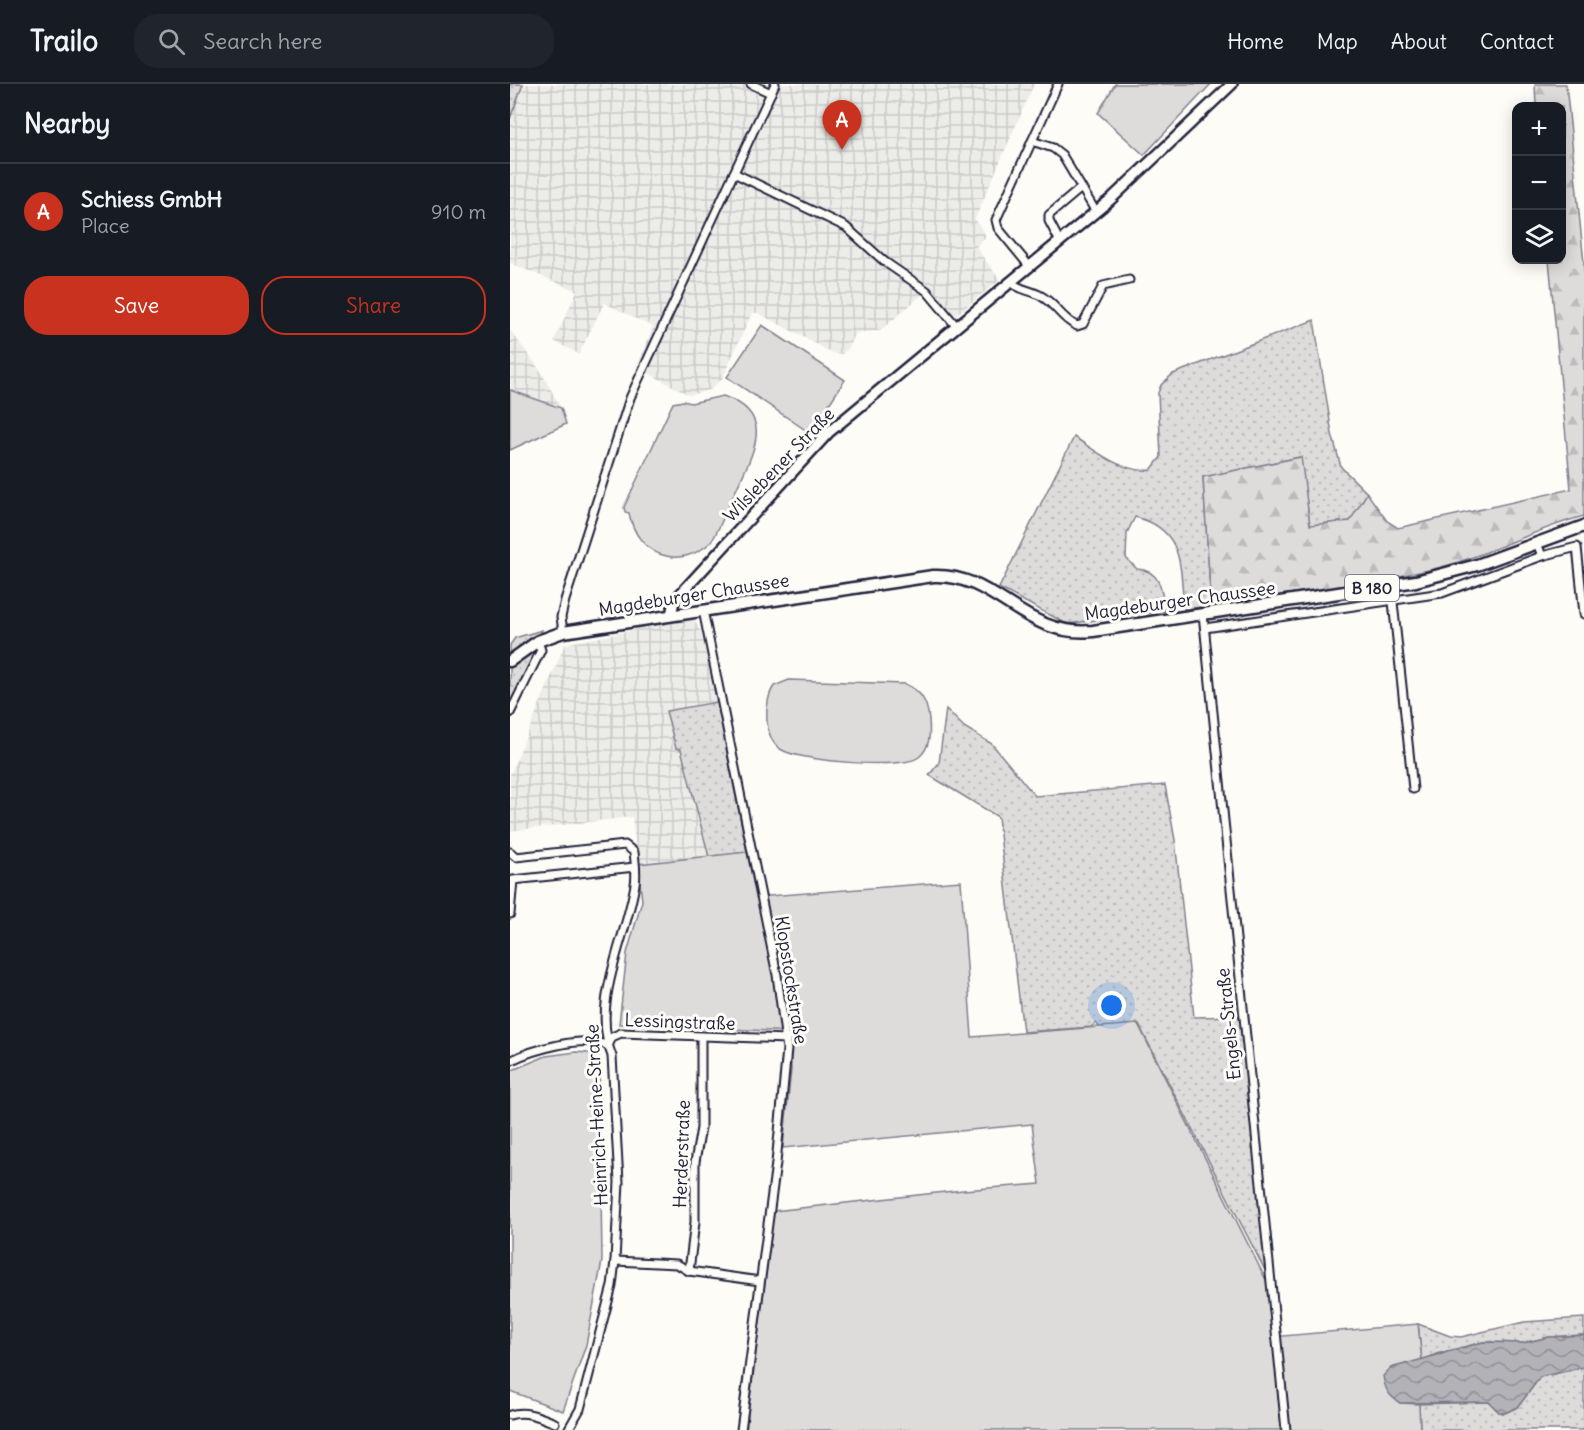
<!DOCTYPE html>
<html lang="en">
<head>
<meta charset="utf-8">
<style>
  :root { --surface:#171b24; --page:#20242c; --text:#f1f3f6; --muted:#9ea1a6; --line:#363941; --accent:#c8321e }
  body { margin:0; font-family:Delius,sans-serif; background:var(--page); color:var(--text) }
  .controls { position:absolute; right:18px; top:18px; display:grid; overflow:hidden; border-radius:12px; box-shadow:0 3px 15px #0003 }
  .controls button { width:54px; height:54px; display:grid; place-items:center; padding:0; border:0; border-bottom:2px solid var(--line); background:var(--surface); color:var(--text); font:30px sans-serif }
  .you { position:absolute; left:602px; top:922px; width:21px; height:21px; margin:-15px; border:4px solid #fff; border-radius:50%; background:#1a73e8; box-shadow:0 0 0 9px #1a73e833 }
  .badge { display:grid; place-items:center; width:39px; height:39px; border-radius:50%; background:var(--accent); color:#fff; font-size:20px; font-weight:700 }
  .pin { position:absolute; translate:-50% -50px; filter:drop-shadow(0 2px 3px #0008) }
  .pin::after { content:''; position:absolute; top:32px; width:21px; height:18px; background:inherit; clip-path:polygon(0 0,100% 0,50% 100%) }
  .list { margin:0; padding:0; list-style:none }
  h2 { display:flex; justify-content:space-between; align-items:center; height:78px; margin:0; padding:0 24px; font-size:26px }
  h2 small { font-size:20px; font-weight:400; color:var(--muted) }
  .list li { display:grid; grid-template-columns:39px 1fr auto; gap:18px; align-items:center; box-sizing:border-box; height:96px; padding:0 24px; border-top:2px solid var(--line) }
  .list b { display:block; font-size:22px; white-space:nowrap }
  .list p { margin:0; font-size:20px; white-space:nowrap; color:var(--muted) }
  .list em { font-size:20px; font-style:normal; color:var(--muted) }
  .actions { display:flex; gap:12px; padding:18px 24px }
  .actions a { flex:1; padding:14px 0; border:2px solid var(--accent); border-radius:24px; text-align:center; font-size:21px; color:var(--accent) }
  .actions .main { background:var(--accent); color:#fff }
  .icon { flex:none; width:33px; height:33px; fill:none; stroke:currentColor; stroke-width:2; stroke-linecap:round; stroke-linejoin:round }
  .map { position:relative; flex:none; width:1074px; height:1346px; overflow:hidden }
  header { display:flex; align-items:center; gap:36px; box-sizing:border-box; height:84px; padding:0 30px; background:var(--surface); border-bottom:2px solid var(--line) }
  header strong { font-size:28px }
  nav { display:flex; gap:33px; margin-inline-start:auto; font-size:21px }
  .search { width:420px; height:54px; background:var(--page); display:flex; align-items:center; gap:15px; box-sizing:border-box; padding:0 21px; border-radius:24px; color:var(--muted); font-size:22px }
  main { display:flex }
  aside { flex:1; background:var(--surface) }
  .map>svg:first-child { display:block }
  .industrial { fill:url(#industrial-grid) }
  .grass { fill:url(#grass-dots); stroke:#807f8b; stroke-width:1.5 }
  .forest { fill:url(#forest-firs); stroke:#807f8b; stroke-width:1.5 }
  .garden { fill:#dddcdb; stroke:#807f8b; stroke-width:1.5 }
  .water { fill:url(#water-waves); stroke:#787885; stroke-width:1.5 }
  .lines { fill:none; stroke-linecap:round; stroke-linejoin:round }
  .street-casing { stroke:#22223b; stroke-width:11 }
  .secondary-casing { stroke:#22223b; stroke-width:14 }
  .primary-casing { stroke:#22223b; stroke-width:15 }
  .street { stroke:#fdfcf7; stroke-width:7 }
  .secondary { stroke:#fdfcf7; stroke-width:9 }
  .primary { stroke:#fdfcf7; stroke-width:10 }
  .labels { text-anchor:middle; stroke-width:6; stroke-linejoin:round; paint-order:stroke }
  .shield { fill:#fdfcf7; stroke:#646373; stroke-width:1.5 }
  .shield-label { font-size:16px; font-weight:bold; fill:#22223b }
  .street-label { font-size:18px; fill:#22223b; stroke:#fdfcf7 }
</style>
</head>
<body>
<header>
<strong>Trailo</strong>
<div class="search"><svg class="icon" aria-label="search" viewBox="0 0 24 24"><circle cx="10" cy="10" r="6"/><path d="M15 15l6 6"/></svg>Search here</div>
<nav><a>Home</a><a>Map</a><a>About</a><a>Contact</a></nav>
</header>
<main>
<aside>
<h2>Nearby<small></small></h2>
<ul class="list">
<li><span class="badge">A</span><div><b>Schiess GmbH</b><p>Place</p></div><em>910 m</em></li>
</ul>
<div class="actions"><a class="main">Save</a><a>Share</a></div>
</aside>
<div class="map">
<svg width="1074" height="1346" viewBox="0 0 1074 1346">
  <defs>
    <pattern id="industrial-grid" width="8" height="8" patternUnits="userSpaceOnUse" patternTransform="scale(1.5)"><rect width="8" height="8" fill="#ecece9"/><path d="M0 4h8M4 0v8" fill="none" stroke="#cacac9"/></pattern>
    <pattern id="grass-dots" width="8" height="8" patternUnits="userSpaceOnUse" patternTransform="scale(1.5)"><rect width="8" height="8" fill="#dddcdb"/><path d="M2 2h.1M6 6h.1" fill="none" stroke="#bdbcbd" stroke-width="1.8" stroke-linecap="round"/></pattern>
    <pattern id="forest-firs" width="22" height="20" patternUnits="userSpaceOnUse" patternTransform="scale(1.5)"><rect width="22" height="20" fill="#dddcdb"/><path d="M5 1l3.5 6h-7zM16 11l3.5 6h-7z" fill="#bdbcbd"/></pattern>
    <pattern id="water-waves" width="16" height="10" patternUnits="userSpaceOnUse" patternTransform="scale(1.5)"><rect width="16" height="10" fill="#b2b2b7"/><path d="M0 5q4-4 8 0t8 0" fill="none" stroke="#909096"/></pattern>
  </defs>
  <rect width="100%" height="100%" fill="#fdfcf7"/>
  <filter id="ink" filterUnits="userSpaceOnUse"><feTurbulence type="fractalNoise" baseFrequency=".0167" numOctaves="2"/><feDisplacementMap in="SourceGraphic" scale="12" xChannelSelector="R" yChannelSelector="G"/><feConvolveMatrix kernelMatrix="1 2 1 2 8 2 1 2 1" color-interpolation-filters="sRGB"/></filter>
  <g filter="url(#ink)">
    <g class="industrial">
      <path d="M13 0H524L465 135 476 152 466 163 490 196 437 238 413 210 370 247 346 249 338 265 332 270 323 269 248 229H242L212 295 200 306 179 311 127 283 143 243 94 219 69 270 44 257 67 207 0 179V35Z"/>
      <path d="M0 246 30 286 51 324 0 306Z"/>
      <path d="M183 534 194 553 207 618 157 627 171 665 199 773 128 780 122 733 0 747V691L55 560Z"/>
    </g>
    <g class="grass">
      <path d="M0 0H13L0 35Z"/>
      <path d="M804 236 822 350 831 383 857 409 841 437 800 441 790 373 693 393 701 522 674 525C670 484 675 445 625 433L617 449 616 474 627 485C651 486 652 507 655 527L557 540 489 504 564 353C588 368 612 389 641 386L651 373 648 309 651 301 663 290Z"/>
      <path d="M32 546 25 561 28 567 0 619V561L5 554Z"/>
      <path d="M207 618 237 768 199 773 171 665 166 664 156 627Z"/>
      <path d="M436 625 454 643 482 660 525 712 655 701 665 756 684 933 733 932 761 1198 629 941 591 945 586 939 581 943 513 948 488 733 419 691 429 679Z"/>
      <path d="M1074 1234V1251L1039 1253 1013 1259 973 1258 926 1270 912 1277 908 1240 940 1252 951 1253 1014 1238Z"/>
      <path d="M1074 1283V1346H910L909 1320 979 1318 989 1328 995 1329 1008 1323 1030 1293Z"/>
    </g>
    <path class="forest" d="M1025 0H1056L1074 179V432C1025 445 981 470 932 483 856 501 778 509 701 522L693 393 791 373 800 441 840 437 857 409 877 437 888 444 1061 405 1039 176H1052V22H1026Z"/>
    <g class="garden">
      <path d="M605 0H701L634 71 588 29Z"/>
      <path d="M252 241 335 296 300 349 217 293Z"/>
      <path d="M0 306 51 324 56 340 0 366Z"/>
      <path d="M213 312C267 330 243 369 226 406 218 423 211 441 202 457 170 488 127 472 119 429L115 428 114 423 163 319 173 317 181 319Z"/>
      <path d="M279 596 395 600C411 607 417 617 419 635 420 648 421 663 409 673 392 686 294 677 274 667 253 658 253 618 264 602Z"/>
      <path d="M237 768 246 813 451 797 462 953 628 940 757 1198 762 1253 908 1240 912 1277 881 1284 890 1319 909 1320 910 1346H236L264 1127 453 1106 530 1100 522 1040 273 1064 281 986 280 948 109 940 117 869 132 817 128 780Z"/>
      <path d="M66 968 89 970 92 1177 76 1261 53 1327 0 1307V987L36 972Z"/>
    </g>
    <path class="water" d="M1074 1251V1283L1030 1293 1008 1323 995 1329 989 1328 979 1318 890 1319C879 1312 875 1306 873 1292L881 1284 973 1258 1013 1259 1039 1253Z"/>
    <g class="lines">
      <g class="street-casing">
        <g id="street">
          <path d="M241 0 261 9"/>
          <path d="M522 57 543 64 552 71 586 128"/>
          <path d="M224 89 336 143 375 178 417 207 447 243"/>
          <path d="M550 158 539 137V131L571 104"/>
          <path d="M520 183 488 144 486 136 548 0"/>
          <path d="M501 198C509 206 521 206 531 212 545 219 552 236 567 242L573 240 593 202 619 196"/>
          <path d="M1032 472 1067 463 1074 530"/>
          <path d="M883 518 903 705"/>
          <path d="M193 526 267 891 277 965 266 1079 231 1346"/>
          <path d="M693 530 776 1346"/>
          <path d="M695 544 932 509 1032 472 1027 459"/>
          <path d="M53 548 51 533 55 516 120 314 265 0"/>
          <path d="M0 629 31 566 28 557"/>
          <path d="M0 768 6 773 115 761 124 768C125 778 127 790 125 800 117 854 80 918 102 972L109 1098 105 1177 102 1202 70 1325 58 1346"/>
          <path d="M0 830 3 796 125 783"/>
          <path d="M0 977C21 966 76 950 98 962L102 953 111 949 277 955"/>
          <path d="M105 1177 167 1180 179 1187 250 1197"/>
          <path d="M179 1187 185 1138V1078L191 1044V954"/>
          <path d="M0 1331C16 1326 30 1333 45 1339"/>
        </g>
      </g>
      <g class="secondary-casing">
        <path id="secondary" d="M161 531 164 517 319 348 600 116 722 0"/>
      </g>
      <g class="primary-casing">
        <path id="primary" d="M0 577 28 557 53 548 423 492C487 489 512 554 583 547L906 497 967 481 1074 442"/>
      </g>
      <use href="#street" class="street"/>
      <use href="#secondary" class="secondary"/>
      <use href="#primary" class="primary"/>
    </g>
  </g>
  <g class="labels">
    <rect class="shield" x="835" y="491" width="54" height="26" rx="4.5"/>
    <g class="shield-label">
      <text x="862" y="510">B 180</text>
    </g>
    <g class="street-label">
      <text transform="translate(269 381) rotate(-46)" y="6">Wilslebener Straße</text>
      <text transform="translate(184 511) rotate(-9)" y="6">Magdeburger Chaussee</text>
      <text transform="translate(670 517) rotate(-8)" y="6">Magdeburger Chaussee</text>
      <text transform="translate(281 896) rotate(81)" y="6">Klopstockstraße</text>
      <text transform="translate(170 938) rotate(2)" y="6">Lessingstraße</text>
      <text transform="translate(719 940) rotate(-96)" y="6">Engels-Straße</text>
      <text transform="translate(87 1031) rotate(-93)" y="6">Heinrich-Heine-Straße</text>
      <text transform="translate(172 1070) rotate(-88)" y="6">Herderstraße</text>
    </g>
  </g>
</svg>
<div class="controls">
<button>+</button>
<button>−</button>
<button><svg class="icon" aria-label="layers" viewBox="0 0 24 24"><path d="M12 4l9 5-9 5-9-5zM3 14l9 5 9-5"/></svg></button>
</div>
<div class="you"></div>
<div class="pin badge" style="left:332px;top:66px">A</div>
</div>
</main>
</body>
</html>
